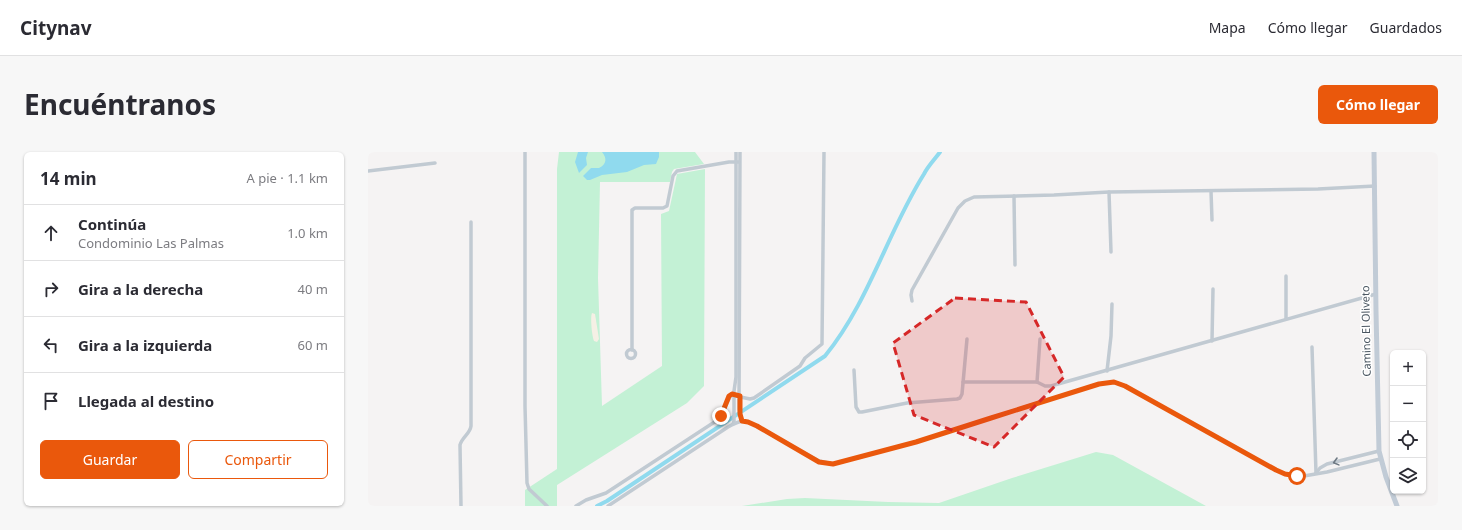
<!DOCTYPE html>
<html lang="es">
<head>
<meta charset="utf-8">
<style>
  :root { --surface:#fff; --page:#f7f7f7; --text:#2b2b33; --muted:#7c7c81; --line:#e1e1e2; --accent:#ea580c }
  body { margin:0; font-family:"Noto Sans",sans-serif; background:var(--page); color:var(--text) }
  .controls { position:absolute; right:12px; bottom:12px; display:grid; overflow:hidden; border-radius:6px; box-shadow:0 1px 3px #0004 }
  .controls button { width:36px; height:36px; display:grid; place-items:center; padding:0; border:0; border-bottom:1px solid var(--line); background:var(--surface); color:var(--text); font:20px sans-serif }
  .stop { position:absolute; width:12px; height:12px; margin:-9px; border:3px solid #ea580c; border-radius:50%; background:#fff }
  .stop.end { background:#ea580c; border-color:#fff; box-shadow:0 1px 4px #0008 }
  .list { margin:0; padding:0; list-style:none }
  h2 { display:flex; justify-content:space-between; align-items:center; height:52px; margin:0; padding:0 16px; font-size:17px }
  h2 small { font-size:13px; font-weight:400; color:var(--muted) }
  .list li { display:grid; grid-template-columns:26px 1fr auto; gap:12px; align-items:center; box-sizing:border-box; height:56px; padding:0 16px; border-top:1px solid var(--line) }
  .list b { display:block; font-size:15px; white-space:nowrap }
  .list p { margin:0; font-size:13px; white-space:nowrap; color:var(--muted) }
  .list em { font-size:13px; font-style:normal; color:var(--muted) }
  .actions { display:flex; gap:8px; padding:12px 16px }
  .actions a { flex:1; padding:9px 0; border:1px solid var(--accent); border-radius:6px; text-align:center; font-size:14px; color:var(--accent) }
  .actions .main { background:var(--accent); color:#fff }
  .icon { flex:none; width:22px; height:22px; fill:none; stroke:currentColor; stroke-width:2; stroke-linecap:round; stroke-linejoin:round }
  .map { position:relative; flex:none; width:1070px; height:354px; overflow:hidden; border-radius:6px }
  header { display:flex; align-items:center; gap:24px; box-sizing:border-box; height:56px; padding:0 20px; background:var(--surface); border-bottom:1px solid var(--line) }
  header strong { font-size:19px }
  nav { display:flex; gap:22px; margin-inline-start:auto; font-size:14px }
  .intro { display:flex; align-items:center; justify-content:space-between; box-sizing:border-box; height:96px; padding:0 24px }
  h1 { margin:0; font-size:28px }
  .button { padding:10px 18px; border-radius:6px; background:var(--accent); color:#fff; font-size:14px; font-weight:700 }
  main { display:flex; gap:24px; padding:0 24px }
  aside { flex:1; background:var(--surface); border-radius:6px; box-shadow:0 1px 3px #0004 }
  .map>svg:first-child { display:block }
  .green { fill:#c3f1d5 }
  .sand { fill:#f5f0e5 }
  .water { fill:#90daee }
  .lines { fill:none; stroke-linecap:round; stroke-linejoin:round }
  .canal { stroke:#90daee; stroke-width:4 }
  .street { stroke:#c1cad2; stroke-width:3.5 }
  .secondary { stroke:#c1cbd6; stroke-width:5 }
  .oneway { stroke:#6e7983 }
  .route { stroke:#ea580c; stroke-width:5 }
  .marked { fill:#d62828; fill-opacity:0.2; stroke:#d62828; stroke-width:3; stroke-dasharray:8 5; stroke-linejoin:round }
  .labels { text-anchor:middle; stroke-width:3; stroke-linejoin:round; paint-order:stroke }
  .street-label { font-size:11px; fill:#4a5661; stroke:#fff }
</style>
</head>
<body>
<header>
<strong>Citynav</strong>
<nav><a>Mapa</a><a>Cómo llegar</a><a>Guardados</a></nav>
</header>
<div class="intro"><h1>Encuéntranos</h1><a class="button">Cómo llegar</a></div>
<main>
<aside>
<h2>14 min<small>A pie · 1.1 km</small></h2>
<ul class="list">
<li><svg class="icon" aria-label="ahead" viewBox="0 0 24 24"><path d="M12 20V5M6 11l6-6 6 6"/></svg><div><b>Continúa</b><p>Condominio Las Palmas</p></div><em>1.0 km</em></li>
<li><svg class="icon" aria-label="right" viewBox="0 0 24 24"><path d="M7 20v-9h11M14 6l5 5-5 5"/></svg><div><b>Gira a la derecha</b></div><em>40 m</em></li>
<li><svg class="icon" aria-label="left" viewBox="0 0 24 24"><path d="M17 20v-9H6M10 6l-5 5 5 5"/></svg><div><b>Gira a la izquierda</b></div><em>60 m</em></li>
<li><svg class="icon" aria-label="arrive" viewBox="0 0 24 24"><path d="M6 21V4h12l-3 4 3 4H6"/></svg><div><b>Llegada al destino</b></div></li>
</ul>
<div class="actions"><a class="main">Guardar</a><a>Compartir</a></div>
</aside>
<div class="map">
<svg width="1070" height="354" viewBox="0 0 1070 354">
  <rect width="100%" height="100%" fill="#f5f3f3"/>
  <g class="green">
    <path d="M191 0H327L336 12 306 17 304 20 302 30H232L230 126 234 254 294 214 293 62 301 59 309 22 337 17 336 234 319 251 189 333V354H157V338L189 317V17Z"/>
    <path d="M728 300 745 303 838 354H374L419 347 437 346 520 350 571 351 644 326Z"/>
  </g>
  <path class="sand" d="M224 161 227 162 231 187 229 190 226 189C224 185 222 165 224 161Z"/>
  <g class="water">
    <path d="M210 0H220L218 6 219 13 211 21 207 10Z"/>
    <path d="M234 0H291V5L288 12 276 13 259 20 234 23 222 28H219L215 24 223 16H231C239 12 239 6 234 0Z"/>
  </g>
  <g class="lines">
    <path class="canal" d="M229 354 239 349 457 204C501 150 519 81 556 22 560 14 567 7 572 0"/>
    <g class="street">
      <path d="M157 0V254L159 331 161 337 179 354"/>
      <path d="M372 0 371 257 374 269"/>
      <path d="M0 19 67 11"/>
      <path d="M843 39 844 68"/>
      <path d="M741 40 743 100"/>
      <path d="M646 44 647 113"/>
      <path d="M544 149 543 143 544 138 590 56 597 49 606 45 686 43 741 40 950 37 1007 34"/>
      <path d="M918 167V124"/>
      <path d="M844 189 845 137"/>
      <path d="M944 195 948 321"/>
      <circle cx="263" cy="202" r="4.5"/>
      <path d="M264 198V58L267 56H295L299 54 305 24 309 19 361 10H371"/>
      <path d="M486 218 488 255 491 260H494L539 251 589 247 592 246 594 242 599 187"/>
      <path d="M739 219 743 184 744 152"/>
      <path d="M595 230H669L677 234H683L1008 142"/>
      <path d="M669 230 672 187"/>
      <path d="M365 272 366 269V239L368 225V0"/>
      <path d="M948 321 952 316 959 312 1011 299"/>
      <path d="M93 354 92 293C94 285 102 282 103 274V70"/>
      <path d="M208 354 218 348 238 341 348 269 353 263 363 243 382 247 386 246 432 214 437 206 454 192 456 0"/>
      <path d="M240 354 360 275C367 271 374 267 383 271L451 309 465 312 548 290 654 256 731 232 746 230 757 234 908 318 923 324H936L959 320 1012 307"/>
    </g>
    <path class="secondary" d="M1006 0 1008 159 1011 299 1018 325 1029 354"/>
  </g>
  <defs><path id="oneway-chevron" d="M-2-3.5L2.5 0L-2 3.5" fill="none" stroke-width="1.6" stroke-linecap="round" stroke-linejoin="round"/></defs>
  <use class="oneway" href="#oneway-chevron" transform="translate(968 310) rotate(165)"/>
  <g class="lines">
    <path class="route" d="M353 264 361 244 364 242 372 244V262L374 269 380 270 389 274 451 310 465 312 548 290 623 266 731 232 746 230 757 234 908 318 917 322 929 324"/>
  </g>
  <path class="marked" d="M587 146 658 150 696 225 626 295 546 263 525 191Z"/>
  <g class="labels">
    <g class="street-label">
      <text transform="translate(998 179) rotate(-91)" y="4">Camino El Oliveto</text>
    </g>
  </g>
</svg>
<div class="controls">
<button>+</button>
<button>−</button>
<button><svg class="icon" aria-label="locate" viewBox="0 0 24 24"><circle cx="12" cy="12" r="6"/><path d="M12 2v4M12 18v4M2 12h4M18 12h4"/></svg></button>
<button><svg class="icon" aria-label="layers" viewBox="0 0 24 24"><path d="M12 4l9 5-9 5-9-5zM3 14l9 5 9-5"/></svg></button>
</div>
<div class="stop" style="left:929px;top:324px"></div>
<div class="stop end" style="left:353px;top:264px"></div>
</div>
</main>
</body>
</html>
